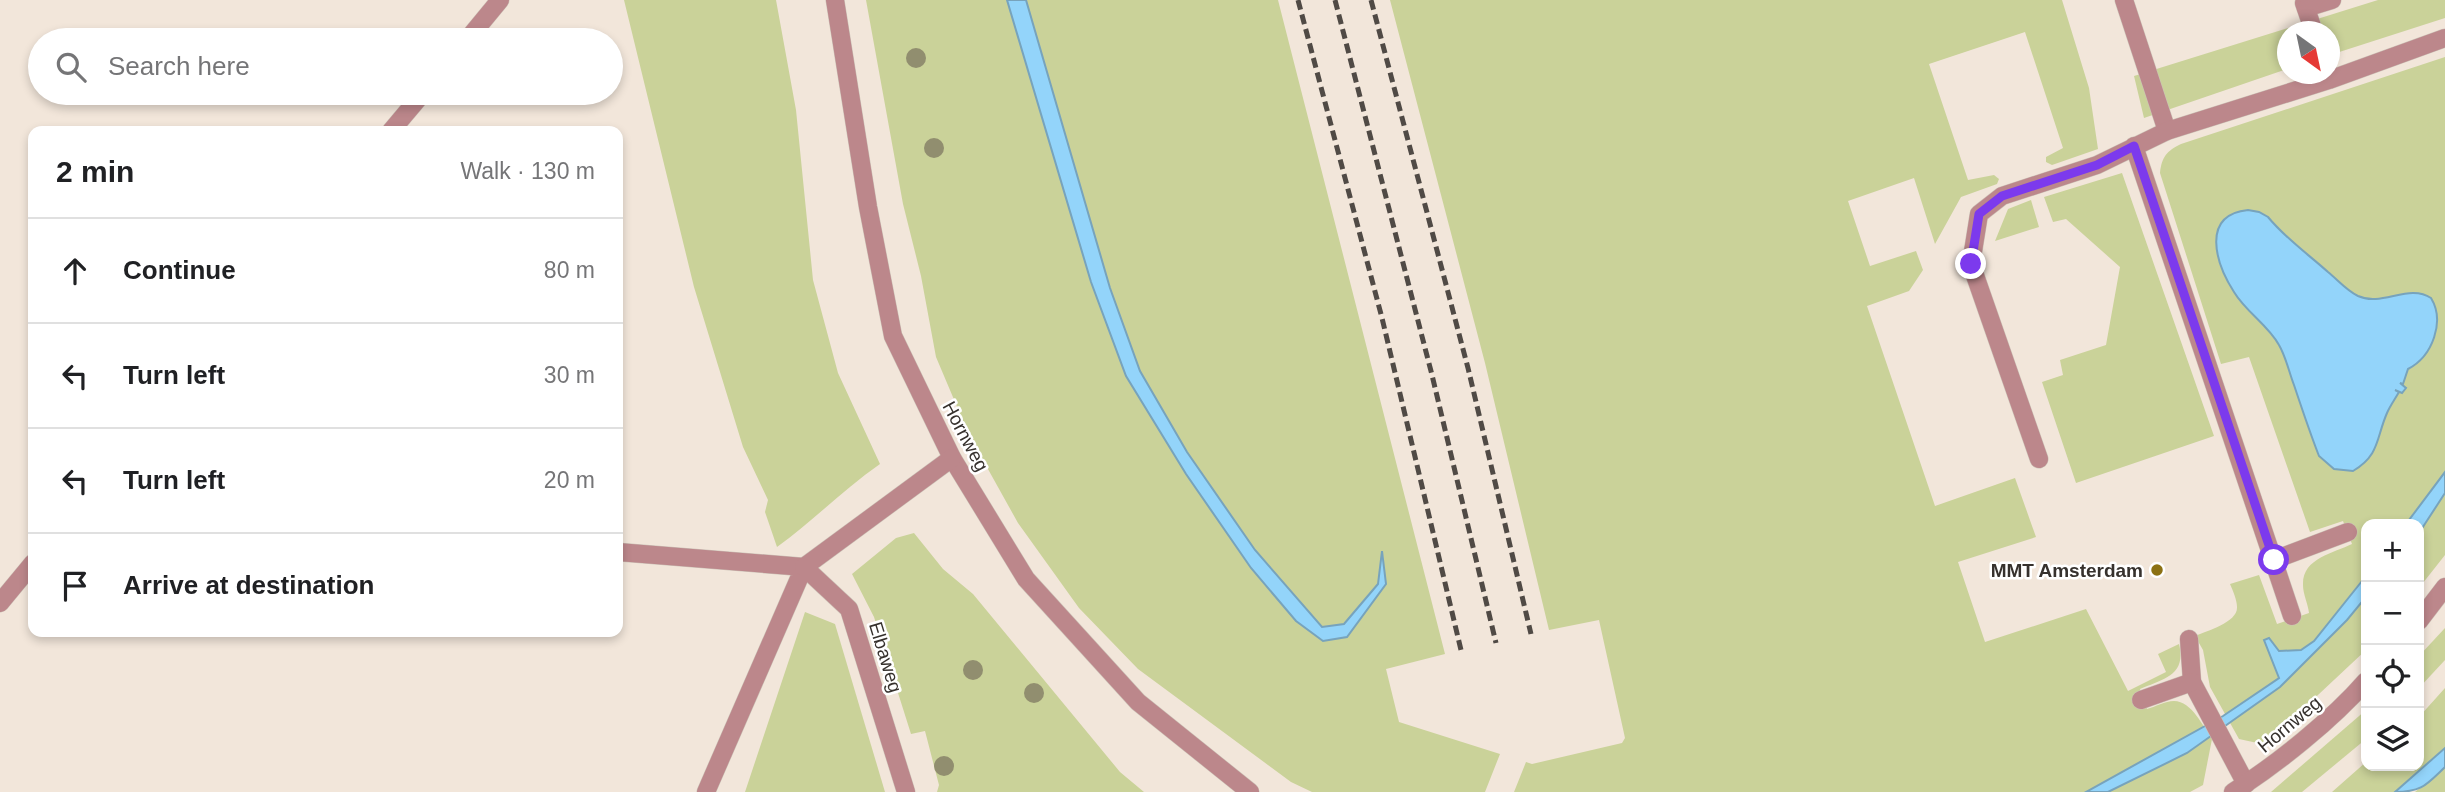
<!DOCTYPE html>
<html lang="en">
<head>
<meta charset="utf-8">
<style>
  :root { --surface:#fff; --page:#f2f2f2; --text:#202124; --muted:#757577; --line:#e0e0e0 }
  body { margin:0; font-family:Arial,sans-serif; background:var(--page); color:var(--text) }
  .controls { position:absolute; right:21px; bottom:21px; display:grid; overflow:hidden; border-radius:14px; box-shadow:0 4px 10px #0003 }
  .controls button { width:63px; height:63px; display:grid; place-items:center; padding:0; border:0; border-bottom:2px solid var(--line); background:var(--surface); color:var(--text); font:35px sans-serif }
  .compass { position:absolute; left:2277px; top:21px; width:63px; height:63px; border-radius:50%; background:var(--surface); box-shadow:0 4px 10px #0003; rotate:147deg }
  .stop { position:absolute; width:21px; height:21px; margin:-16px; border:5px solid #7c3aed; border-radius:50%; background:#fff }
  .stop.end { background:#7c3aed; border-color:#fff; box-shadow:0 2px 7px #0008 }
  .list { margin:0; padding:0; list-style:none }
  h2 { display:flex; justify-content:space-between; align-items:center; height:91px; margin:0; padding:0 28px; font-size:30px }
  h2 small { font-size:23px; font-weight:400; color:var(--muted) }
  .list li { display:grid; grid-template-columns:46px 1fr auto; gap:21px; align-items:center; box-sizing:border-box; height:105px; padding:0 28px; border-top:2px solid var(--line) }
  .list b { display:block; font-size:26px; white-space:nowrap }
  .list em { font-size:23px; font-style:normal; color:var(--muted) }
  .icon { flex:none; width:38px; height:38px; fill:none; stroke:currentColor; stroke-width:2; stroke-linecap:round; stroke-linejoin:round }
  .map { position:relative; flex:none; width:2445px; height:792px; overflow:hidden }
  .search { position:absolute; background:var(--surface); box-shadow:0 4px 10px #0003; left:28px; top:28px; width:595px; height:77px; display:flex; align-items:center; gap:18px; box-sizing:border-box; padding:0 24px; border-radius:38px; color:var(--muted); font-size:26px }
  .panel { position:absolute; background:var(--surface); box-shadow:0 4px 10px #0003; left:28px; top:126px; width:595px; height:511px; border-radius:14px }
  .map>svg:first-child { display:block }
  .green { fill:#cad299 }
  .water { fill:#93d4fa; stroke:#77a3bc; stroke-width:2 }
  .lines { fill:none; stroke-linecap:round; stroke-linejoin:round }
  .minor-casing { stroke:#ccc2b7; stroke-width:19 }
  .minor { stroke:#bc878b; stroke-width:18 }
  .rail { stroke:#504a45; stroke-width:5; stroke-dasharray:10 5; stroke-linecap:butt }
  .tree { fill:#918e6f }
  .route { stroke:#7c3aed; stroke-width:9 }
  .poi-dot { fill:#8c7113; stroke:#fff; stroke-width:2.5 }
  .labels { text-anchor:middle; stroke-width:5; stroke-linejoin:round; paint-order:stroke }
  .street-label { font-size:19px; fill:#36312d; stroke:#fff }
  .poi-label { font-size:19px; font-weight:bold; fill:#36312d; stroke:#fff; text-anchor:end }
</style>
</head>
<body>
<div class="map">
<svg width="2445" height="792" viewBox="0 0 2445 792">
  <rect width="100%" height="100%" fill="#f2e6da"/>
  <g class="green">
    <path d="M624 0H776L796 110 813 280 838 373 880 464C844 489 813 521 777 547L765 512 768 500 743 447 694 287Z"/>
    <path d="M866 0H1007L1091 282 1186 474 1251 568 1296 621 1347 637 1386 584 1383 555 1378 584 1344 624 1322 627 1255 550 1187 452 1140 371 1110 288 1026 0H1278L1445 654 1386 669 1399 722 1500 754 1485 792H1312L1291 782 1138 669 1079 608 1018 523 969 435 936 357 921 276 903 204Z"/>
    <path d="M1390 0H2062L2089 88 2098 149 2052 165 2046 162V157L2063 148 2025 32 1929 64 1968 180 1994 175 1999 179 1997 184 1961 197 1935 244 1914 178 1848 201 1870 266 1916 251 1923 270 1909 291 1867 306 1935 506 2015 478 2036 537 1958 562 1985 642 2086 609 2128 691 2166 672 2158 654 2179 644C2187 676 2162 679 2140 689L2147 709C2155 707 2165 701 2174 701 2192 701 2203 727 2212 739L2203 785 2190 792H1514L1526 762 1532 764 1622 743 1625 738 1599 620 1549 630 1485 363Z"/>
    <path d="M2378 0H2445V18L2330 55V32H2288L2287 69 2144 118 2134 76Z"/>
    <path d="M2445 57V555L2419 588V524H2366V650L2303 709 2262 744 2239 739 2210 687 2203 650 2195 636C2207 631 2238 622 2237 607 2237 600 2233 591 2230 584L2259 575 2277 624 2309 613C2308 604 2303 594 2303 585 2302 558 2334 553 2352 544L2343 521 2310 532 2249 357 2221 364 2160 173C2162 156 2167 151 2181 144Z"/>
    <path d="M2122 173 2214 436 2076 483 2042 382 2063 375 2060 360 2106 345 2120 267 2066 219 2053 222 2044 197Z"/>
    <path d="M2031 200 2039 227 1995 241 2008 209Z"/>
    <path d="M914 533 943 569 973 594 1120 772 1144 792H937L939 785 925 731 911 734 874 617 852 574 896 538Z"/>
    <path d="M805 612 835 624 885 792H745Z"/>
    <path d="M2445 628V660L2419 688V656Z"/>
    <path d="M2445 688V748L2395 792H2332L2366 762V766H2419V717Z"/>
    <path d="M2366 710V739L2302 792H2271Z"/>
    <path d="M2445 767V792H2415Z"/>
  </g>
  <g class="water">
    <path d="M1007 0H1026L1110 288 1140 371 1187 452 1255 550 1322 627 1344 624 1378 584 1382 551 1386 584 1347 637 1323 641 1296 621 1251 568 1186 474 1126 376 1091 282Z"/>
    <path d="M2248 210 2259 212 2268 217C2285 238 2308 254 2328 272 2338 280 2346 290 2358 296 2382 307 2409 283 2431 298 2445 321 2433 356 2408 369L2403 384 2400 383 2406 388 2402 393 2395 390 2399 392C2395 399 2390 406 2387 413 2376 438 2380 455 2353 471L2334 469 2319 456C2310 433 2302 409 2294 385 2289 372 2286 357 2279 345 2268 325 2246 312 2234 292 2216 264 2200 215 2248 210Z"/>
    <path d="M2445 472V493L2419 533V524H2406Z"/>
    <path d="M2366 576V597L2347 620 2280 687 2187 753 2108 792H2086L2223 716 2279 678 2264 640 2269 638 2279 651 2301 650 2314 641Z"/>
    <path d="M2445 748V767C2426 785 2422 792 2395 792Z"/>
  </g>
  <g class="lines">
    <g class="minor-casing">
      <g id="minor">
        <path d="M835 0 868 207 893 336 952 458 1026 579 1138 702 1250 792"/>
        <path d="M2124 0 2167 131"/>
        <path d="M2305 0 2304 3 2314 32"/>
        <path d="M2306 8 2332 0"/>
        <path d="M467 40 500 0"/>
        <path d="M391 131 423 93"/>
        <path d="M2134 146 2292 616"/>
        <path d="M2039 459 1971 264 1979 214 2002 196 2097 165 2167 131 2329 80 2445 38"/>
        <path d="M618 552 804 567 706 792"/>
        <path d="M2274 560 2348 532"/>
        <path d="M0 603 33 563"/>
        <path d="M2419 621 2445 587"/>
        <path d="M2189 639 2192 682 2246 784"/>
        <path d="M2141 700 2192 682"/>
        <path d="M906 792 849 609 804 567 952 458"/>
        <path d="M2233 792C2277 764 2332 720 2366 681"/>
      </g>
    </g>
    <use href="#minor" class="minor"/>
    <g class="rail">
      <path d="M1298 0 1382 318 1461 650"/>
      <path d="M1335 0 1432 375 1496 643"/>
      <path d="M1371 0 1468 368 1531 634"/>
    </g>
  </g>
  <g class="tree">
    <circle cx="916" cy="58" r="10"/>
    <circle cx="934" cy="148" r="10"/>
    <circle cx="973" cy="670" r="10"/>
    <circle cx="1034" cy="693" r="10"/>
    <circle cx="944" cy="766" r="10"/>
  </g>
  <g class="lines">
    <path class="route" d="M1971 264 1979 214 2002 196 2097 165 2134 146 2274 560"/>
  </g>
  <circle class="poi-dot" cx="2157" cy="570" r="7"/>
  <g class="labels">
    <g class="street-label">
      <text transform="translate(966 436) rotate(62)" y="7">Hornweg</text>
      <text transform="translate(886 657) rotate(73)" y="7">Elbaweg</text>
      <text transform="translate(2289 724) rotate(-40)" y="7">Hornweg</text>
    </g>
    <g class="poi-label">
      <text x="2143" y="577">MMT Amsterdam</text>
    </g>
  </g>
</svg>
<div class="controls">
<button>+</button>
<button>−</button>
<button><svg class="icon" aria-label="locate" viewBox="0 0 24 24"><circle cx="12" cy="12" r="6"/><path d="M12 2v4M12 18v4M2 12h4M18 12h4"/></svg></button>
<button><svg class="icon" aria-label="layers" viewBox="0 0 24 24"><path d="M12 4l9 5-9 5-9-5zM3 14l9 5 9-5"/></svg></button>
</div>
<svg class="compass" viewBox="-18 -18 36 36"><path d="M0-13l5 13h-10z" fill="#e53935"/><path d="M0 13l5-13h-10z" fill="#757577"/></svg>
<div class="stop" style="left:2274px;top:560px"></div>
<div class="stop end" style="left:1971px;top:264px"></div>
<div class="search"><svg class="icon" aria-label="search" viewBox="0 0 24 24"><circle cx="10" cy="10" r="6"/><path d="M15 15l6 6"/></svg>Search here</div>
<section class="panel">
<h2>2 min<small>Walk · 130 m</small></h2>
<ul class="list">
<li><svg class="icon" aria-label="ahead" viewBox="0 0 24 24"><path d="M12 20V5M6 11l6-6 6 6"/></svg><div><b>Continue</b></div><em>80 m</em></li>
<li><svg class="icon" aria-label="left" viewBox="0 0 24 24"><path d="M17 20v-9H6M10 6l-5 5 5 5"/></svg><div><b>Turn left</b></div><em>30 m</em></li>
<li><svg class="icon" aria-label="left" viewBox="0 0 24 24"><path d="M17 20v-9H6M10 6l-5 5 5 5"/></svg><div><b>Turn left</b></div><em>20 m</em></li>
<li><svg class="icon" aria-label="arrive" viewBox="0 0 24 24"><path d="M6 21V4h12l-3 4 3 4H6"/></svg><div><b>Arrive at destination</b></div></li>
</ul>
</section>
</div>
</body>
</html>
